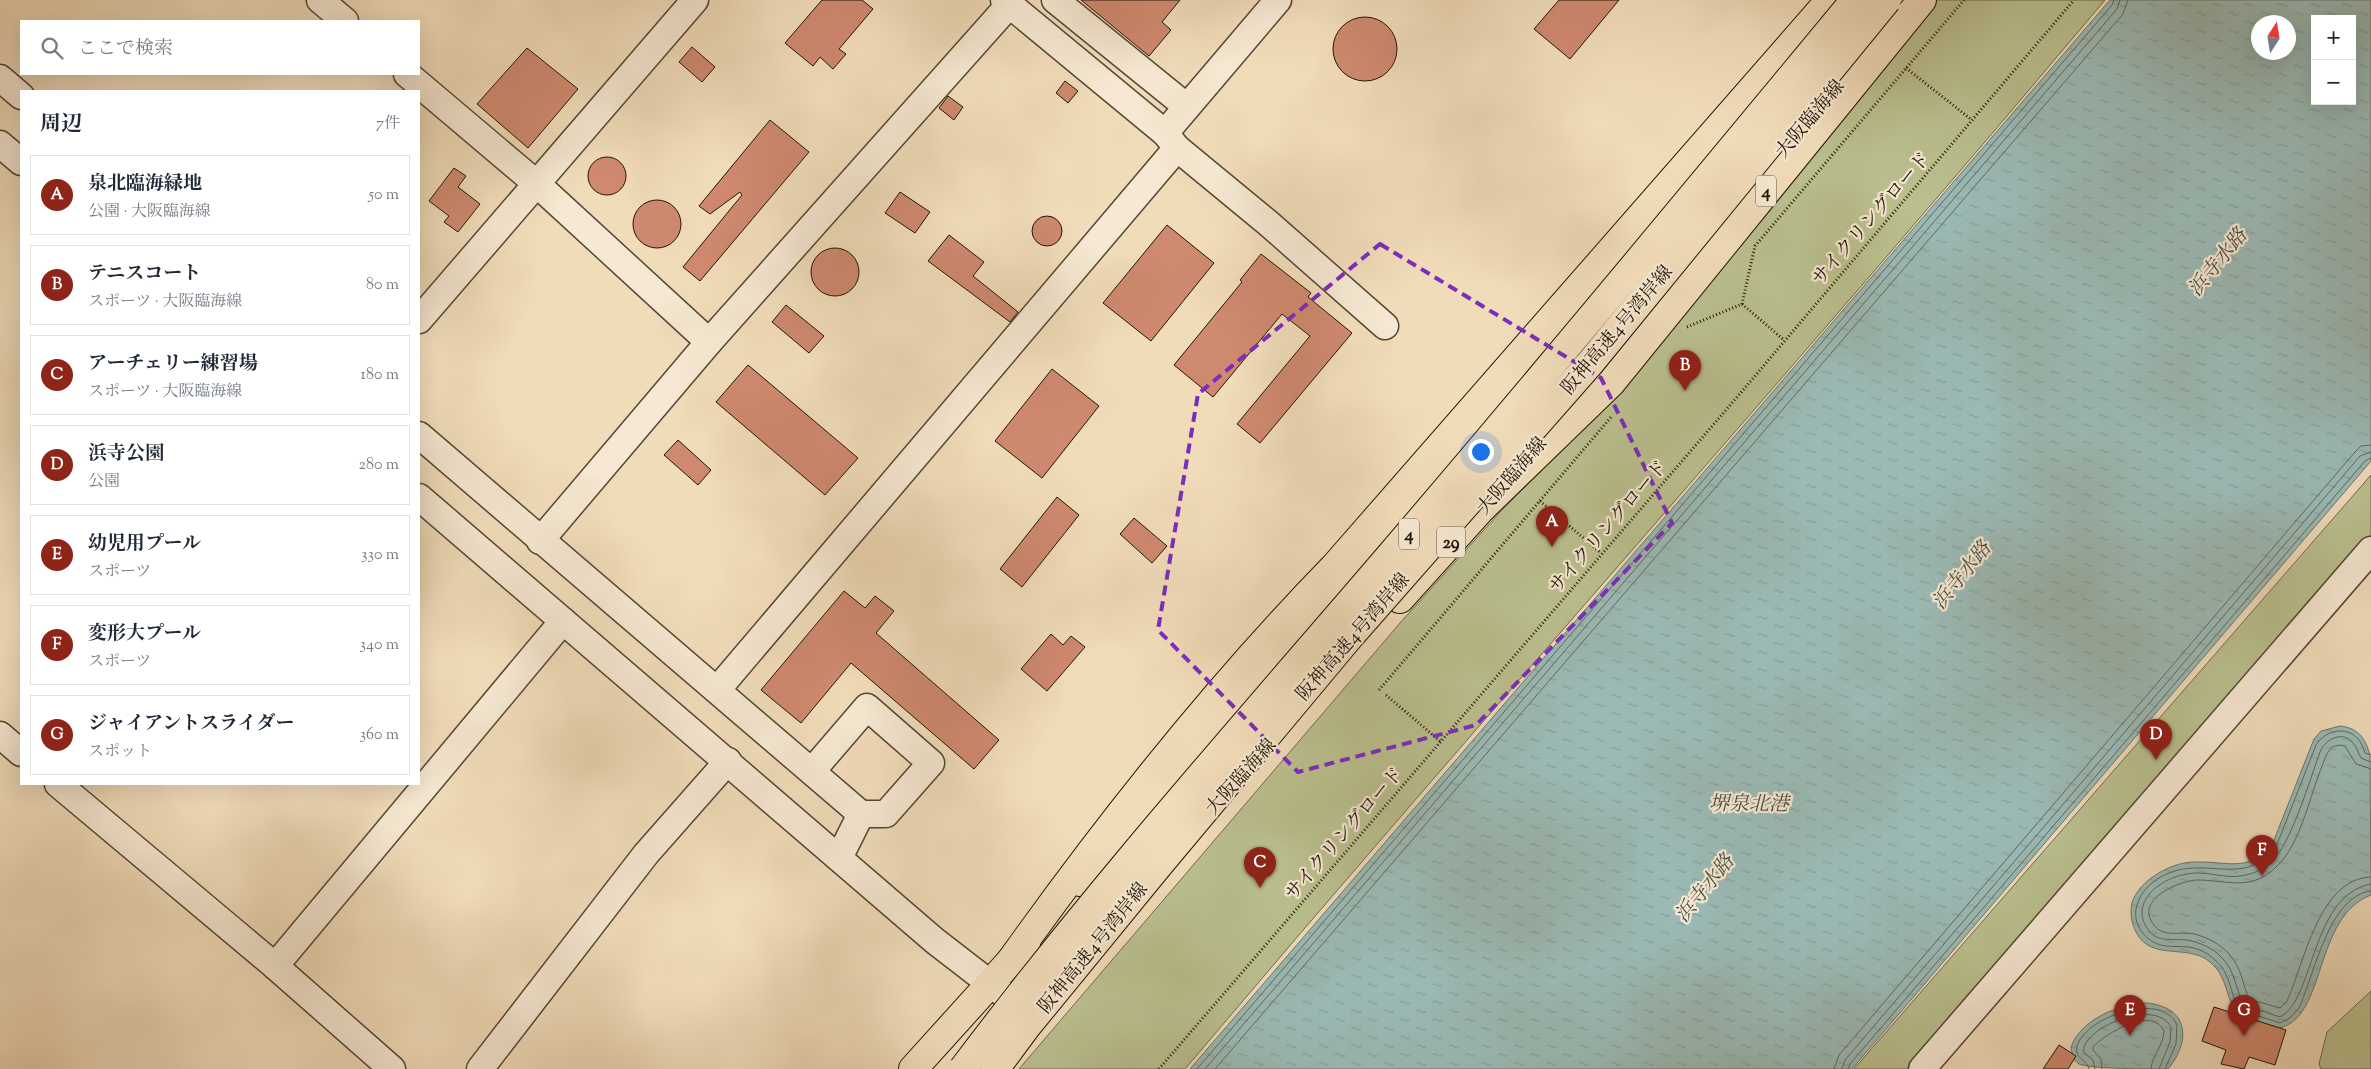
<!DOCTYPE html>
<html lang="ja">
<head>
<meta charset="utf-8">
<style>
  :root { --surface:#fff; --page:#f6f6f7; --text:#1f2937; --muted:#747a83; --line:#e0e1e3; --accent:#8f2418 }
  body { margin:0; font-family:"Sorts Mill Goudy","Noto Serif JP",serif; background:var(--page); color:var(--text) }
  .controls { position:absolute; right:15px; top:15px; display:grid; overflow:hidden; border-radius:0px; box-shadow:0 5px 20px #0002 }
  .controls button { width:45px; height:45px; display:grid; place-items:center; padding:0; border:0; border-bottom:1px solid var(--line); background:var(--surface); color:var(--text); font:25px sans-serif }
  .compass { position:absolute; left:2251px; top:15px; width:45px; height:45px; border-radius:50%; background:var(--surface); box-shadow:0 5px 20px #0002; rotate:12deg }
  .you { position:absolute; left:1480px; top:451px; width:18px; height:18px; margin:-12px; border:4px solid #fff; border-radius:50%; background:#1a73e8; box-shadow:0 0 0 8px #1a73e833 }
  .badge { display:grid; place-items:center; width:32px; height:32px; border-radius:50%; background:var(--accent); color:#fff; font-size:16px; font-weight:700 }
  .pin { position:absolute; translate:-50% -41px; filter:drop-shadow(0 1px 2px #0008) }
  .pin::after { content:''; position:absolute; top:26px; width:18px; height:15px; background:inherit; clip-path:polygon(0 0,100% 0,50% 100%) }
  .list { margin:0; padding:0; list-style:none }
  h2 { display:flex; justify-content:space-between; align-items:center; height:65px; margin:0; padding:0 20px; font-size:21px }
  h2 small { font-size:16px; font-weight:400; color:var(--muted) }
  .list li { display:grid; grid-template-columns:32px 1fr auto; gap:15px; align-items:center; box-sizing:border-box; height:80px; margin:0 10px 10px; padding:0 10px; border:1px solid var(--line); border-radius:0px }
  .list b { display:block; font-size:19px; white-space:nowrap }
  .list p { margin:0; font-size:16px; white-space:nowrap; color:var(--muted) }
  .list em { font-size:16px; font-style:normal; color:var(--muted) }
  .icon { flex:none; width:28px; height:28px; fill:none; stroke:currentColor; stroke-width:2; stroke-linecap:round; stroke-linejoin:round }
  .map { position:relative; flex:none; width:2371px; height:1069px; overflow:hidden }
  .search { position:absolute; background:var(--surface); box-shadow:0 5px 20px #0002; left:20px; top:20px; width:400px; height:55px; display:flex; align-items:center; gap:12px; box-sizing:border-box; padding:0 18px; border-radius:0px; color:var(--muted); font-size:19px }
  .panel { position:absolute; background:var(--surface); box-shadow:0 5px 20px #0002; left:20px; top:90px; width:400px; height:695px; border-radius:0px }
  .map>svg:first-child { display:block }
  .green { fill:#bbc08f; stroke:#6e6a4a }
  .water { fill:url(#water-ripples); stroke:#6a786f; fill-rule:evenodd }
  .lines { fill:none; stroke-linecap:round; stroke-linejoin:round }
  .shore { stroke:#5e685e; stroke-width:1 }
  .building { fill:#cf896f; stroke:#201506 }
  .minor-casing { stroke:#544733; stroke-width:29 }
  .major-casing { stroke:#201506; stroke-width:30 }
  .highway-casing { stroke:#201506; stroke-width:30 }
  .path { stroke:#201506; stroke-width:3; stroke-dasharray:1 2.5; stroke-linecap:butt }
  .minor { stroke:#f6e8d2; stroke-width:26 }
  .major { stroke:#f1dcba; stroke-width:28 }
  .highway { stroke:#f1dcba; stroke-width:28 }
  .highway-bridge-casing { stroke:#201506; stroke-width:30; stroke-linecap:butt }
  .highway-bridge { stroke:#f1dcba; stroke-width:28 }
  .marked { fill:none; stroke:#7b2cbf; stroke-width:4; stroke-dasharray:10 6; stroke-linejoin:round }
  .labels { text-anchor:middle; stroke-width:4.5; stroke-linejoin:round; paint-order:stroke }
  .shield { fill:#f6e8d2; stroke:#605443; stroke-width:1 }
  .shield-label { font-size:18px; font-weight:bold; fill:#201506 }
  .street-label { font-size:19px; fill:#201506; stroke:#f6e8d2 }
  .water-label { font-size:20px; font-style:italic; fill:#4b4f43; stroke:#f6e8d2 }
</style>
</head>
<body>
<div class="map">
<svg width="2371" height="1069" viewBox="0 0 2371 1069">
  <defs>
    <pattern id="water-ripples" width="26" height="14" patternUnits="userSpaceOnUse" patternTransform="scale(1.25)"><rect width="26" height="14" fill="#9bbab5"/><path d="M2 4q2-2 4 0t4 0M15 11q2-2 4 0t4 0" fill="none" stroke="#859f9a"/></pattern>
  </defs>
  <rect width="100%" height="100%" fill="#f1dcba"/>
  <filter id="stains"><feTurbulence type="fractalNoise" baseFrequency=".004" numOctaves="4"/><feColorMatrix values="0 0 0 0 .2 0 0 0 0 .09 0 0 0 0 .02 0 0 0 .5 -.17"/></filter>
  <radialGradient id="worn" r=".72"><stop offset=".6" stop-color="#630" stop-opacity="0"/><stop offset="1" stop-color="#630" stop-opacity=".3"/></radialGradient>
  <g class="green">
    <path d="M1936 0H2105C1803 360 1488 710 1185 1069H1019L1400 623 1501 511 1626 384Z"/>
    <path d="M2371 475V550L1922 1069H1854Z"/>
    <path d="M2371 991V1069H2321L2319 1064 2327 1032Z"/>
  </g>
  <g class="water">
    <path d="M2110 0H2371V461L1852 1069H1190ZM2315 19H2352V101H2315ZM2258 22H2288V52H2258Z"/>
    <path d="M2340 726C2358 728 2366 738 2370 756L2371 895C2313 917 2327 1018 2279 1028L2237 1015C2226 997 2227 976 2210 962 2188 943 2151 962 2136 932 2131 922 2130 913 2132 903 2135 893 2142 885 2150 879 2164 868 2182 861 2199 862 2233 862 2251 873 2274 840L2314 739 2321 731Z"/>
    <path d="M2147 1003C2188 1007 2192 1040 2168 1069 2151 1069 2091 1069 2079 1064 2073 1060 2072 1054 2071 1047 2081 1019 2119 1004 2147 1003Z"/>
  </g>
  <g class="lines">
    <g class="shore">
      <path d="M2371 755 2365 753C2363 748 2362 743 2358 739 2346 725 2324 731 2316 745L2278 842C2246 896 2198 846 2152 883 2144 890 2138 898 2136 909 2133 927 2148 944 2166 946 2173 947 2181 946 2188 947 2198 948 2208 953 2215 960 2232 974 2229 994 2240 1010L2280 1023 2290 1018 2299 1008C2314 976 2329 895 2371 891"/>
      <path d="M2371 762 2361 758C2358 753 2357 747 2353 743 2343 730 2325 739 2320 752 2310 779 2291 845 2271 862 2262 870 2251 875 2240 876 2226 878 2212 873 2198 873 2179 873 2156 882 2146 899 2140 909 2141 919 2147 928 2157 945 2176 937 2192 941 2203 944 2214 949 2222 958 2236 972 2235 989 2244 1005L2280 1017C2310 1003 2311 921 2350 893 2356 889 2363 885 2371 884"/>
      <path d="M2371 769 2356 764 2345 746 2339 745 2332 747C2325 754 2323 765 2319 774 2309 801 2299 844 2279 864 2252 893 2229 880 2197 880 2178 881 2134 900 2154 925 2163 938 2181 931 2194 934 2207 937 2220 944 2229 954 2242 968 2242 983 2249 999L2280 1008 2287 1001C2304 964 2319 878 2371 877"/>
      <path d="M1197 1069 2112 5 2114 0"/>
      <path d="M1205 1069 2117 9 2120 0"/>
      <path d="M1215 1069 2123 14 2128 0"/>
      <path d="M1834 1069 1839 1055 2355 452 2361 446 2371 445"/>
      <path d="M1842 1069 1845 1060 2360 456 2371 452"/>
      <path d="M1848 1069 1850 1064 2365 461 2371 458"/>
      <path d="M2089 1069C2088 1060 2074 1059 2077 1047 2082 1019 2161 989 2177 1025L2176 1044 2165 1069"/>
      <path d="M2095 1069 2093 1060 2084 1053C2078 1030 2155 996 2171 1027L2170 1042 2159 1069"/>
      <path d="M2102 1069 2101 1059 2093 1050V1047C2105 1034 2152 1005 2164 1031 2164 1045 2152 1055 2151 1069"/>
    </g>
  </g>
  <g class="building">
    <path d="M822 0H862L873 9 839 49 846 54 833 69 820 57 813 66 785 43Z"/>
    <path d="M1081 0H1180L1162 22 1171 30 1149 56Z"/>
    <path d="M1559 0H1619L1570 59 1534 29Z"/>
    <circle cx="1365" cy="49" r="32"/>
    <path d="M692 47 715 67 702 82 679 62Z"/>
    <path d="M527 48 578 89 528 148 477 104Z"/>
    <path d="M1065 81 1078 91 1068 103 1056 93Z"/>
    <path d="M948 96 963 107 954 120 939 108Z"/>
    <path d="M770 120 809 152 700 281 683 267 742 195 740 192 710 214 699 206Z"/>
    <circle cx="607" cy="176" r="19"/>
    <path d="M454 168 466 176 458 187 480 204 458 232 444 222 449 216 429 201Z"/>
    <path d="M900 192 930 212 915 233 885 213Z"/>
    <circle cx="657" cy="224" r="24"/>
    <circle cx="1047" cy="231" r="15"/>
    <path d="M1167 225 1214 263 1151 341 1103 303Z"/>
    <path d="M949 235 984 262 973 276 1018 312 1010 322 928 261Z"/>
    <circle cx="835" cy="272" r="24"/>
    <path d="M1261 254 1311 293 1308 297 1352 333 1260 443 1237 424 1310 336 1282 314 1213 397 1174 365 1242 282 1240 280Z"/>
    <path d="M786 305 824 336 809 353 772 322Z"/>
    <path d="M748 365 858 458 825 495 716 402Z"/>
    <path d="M1052 369 1099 406 1042 478 995 441Z"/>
    <path d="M678 440 711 470 698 485 664 455Z"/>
    <path d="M1057 497 1079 515 1022 587 1000 569Z"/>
    <path d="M1134 518 1167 546 1152 563 1120 534Z"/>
    <path d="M844 591 865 608 875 596 894 611 876 633 999 740 974 769 851 663 801 723 761 690Z"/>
    <path d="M1051 634 1063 645 1071 636 1085 647 1047 691 1021 669Z"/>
    <path d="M2214 1007 2286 1030 2275 1065 2249 1057 2244 1069 2221 1064 2226 1050 2202 1041Z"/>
    <path d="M2059 1045 2076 1056 2068 1069H2043Z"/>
  </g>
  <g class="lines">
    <g class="minor-casing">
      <g id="minor">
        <path d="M320 0 345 21"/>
        <path d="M1004 0 1165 133 1177 148 1268 223 1385 326"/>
        <path d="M1055 0 1187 107"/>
        <path d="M407 74 537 184 709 342"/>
        <path d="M0 78 21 96"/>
        <path d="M1165 133 1278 0"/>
        <path d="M0 144 21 162"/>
        <path d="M419 320 695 0"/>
        <path d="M419 435 861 814 839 858"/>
        <path d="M419 497 935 941 1027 1012"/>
        <path d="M540 541 709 342 1009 5"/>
        <path d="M717 690 1177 148"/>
        <path d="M0 735 21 753"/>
        <path d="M812 771 867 707 931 763 886 814H861"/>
        <path d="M58 784 275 966 392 1069"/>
        <path d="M275 966 563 621"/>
        <path d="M480 1069 646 854 728 761"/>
        <path d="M1922 1069 2371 550"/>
      </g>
    </g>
    <g class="major-casing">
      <g id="major">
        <path d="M1778 155 1841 78"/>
        <path d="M1400 599 1499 489"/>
        <path d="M1081 882 1268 675 1638 240"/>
        <path d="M913 1069 1026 944"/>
      </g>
    </g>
    <g class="highway-casing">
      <g id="highway">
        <path d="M1483 507 1611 383 1922 0"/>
        <path d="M1010 962C1109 823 1216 688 1335 566L1830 0"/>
      </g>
    </g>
    <g class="path">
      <path d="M1906 68 1972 120"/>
      <path d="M1742 304 1784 340"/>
      <path d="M1687 327 1742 304 1755 246 1964 0"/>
      <path d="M1540 501 1601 553"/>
      <path d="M1379 690 1612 416"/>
      <path d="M1386 695 1441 742"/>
      <path d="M1159 1069 1738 396 2074 0"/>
    </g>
    <use href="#minor" class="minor"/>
    <use href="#major" class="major"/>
    <use href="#highway" class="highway"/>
    <g class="highway-bridge-casing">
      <g id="highway-bridge">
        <path d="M963 1069C1096 892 1244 726 1388 558 1546 374 1700 187 1855 0"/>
        <path d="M995 1069 1027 1026 1158 866 1351 635 1591 362 1887 0"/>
      </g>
    </g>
    <use href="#highway-bridge" class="highway-bridge"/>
  </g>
  <path class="marked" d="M1380 244 1601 378 1672 523 1476 725 1298 772 1158 630 1198 394Z"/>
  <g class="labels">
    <g class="shield">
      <rect x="1756" y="175.5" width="20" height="31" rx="4"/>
      <rect x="1399" y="518.5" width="20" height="31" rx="4"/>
      <rect x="1437" y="526.5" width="28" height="31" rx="4"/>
    </g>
    <g class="shield-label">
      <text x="1766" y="197">4</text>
      <text x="1409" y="540">4</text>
      <text x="1451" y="548">29</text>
    </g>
    <g class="street-label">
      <text transform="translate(1809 118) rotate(-50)" y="7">大阪臨海線</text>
      <text transform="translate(1870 218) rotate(-49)" y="7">サイクリングロード</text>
      <text transform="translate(1616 329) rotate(-50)" y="7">阪神高速4号湾岸線</text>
      <text transform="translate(1511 475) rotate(-49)" y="7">大阪臨海線</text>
      <text transform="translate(1607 526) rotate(-49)" y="7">サイクリングロード</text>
      <text transform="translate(1352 636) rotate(-49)" y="7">阪神高速4号湾岸線</text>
      <text transform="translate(1240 776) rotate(-48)" y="7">大阪臨海線</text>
      <text transform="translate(1343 833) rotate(-49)" y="7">サイクリングロード</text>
      <text transform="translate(1092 947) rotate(-51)" y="7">阪神高速4号湾岸線</text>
    </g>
    <g class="water-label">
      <text transform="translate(2217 262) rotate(-51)" y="7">浜寺水路</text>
      <text transform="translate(1961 575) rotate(-51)" y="7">浜寺水路</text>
      <text x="1749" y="810">堺泉北港</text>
      <text transform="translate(1704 888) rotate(-51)" y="7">浜寺水路</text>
    </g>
  </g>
  <rect width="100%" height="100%" filter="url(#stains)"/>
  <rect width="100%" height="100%" fill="url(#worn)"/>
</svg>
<div class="controls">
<button>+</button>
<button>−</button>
</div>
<svg class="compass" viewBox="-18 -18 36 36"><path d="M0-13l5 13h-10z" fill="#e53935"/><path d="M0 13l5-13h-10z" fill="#747a83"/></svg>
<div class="you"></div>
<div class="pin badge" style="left:1552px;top:547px">A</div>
<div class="pin badge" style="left:1685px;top:391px">B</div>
<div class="pin badge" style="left:1260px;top:888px">C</div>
<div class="pin badge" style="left:2156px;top:760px">D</div>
<div class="pin badge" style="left:2130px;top:1036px">E</div>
<div class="pin badge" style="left:2262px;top:876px">F</div>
<div class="pin badge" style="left:2244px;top:1036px">G</div>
<div class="search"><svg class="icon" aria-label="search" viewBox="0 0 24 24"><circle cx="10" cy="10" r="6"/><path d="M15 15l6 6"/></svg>ここで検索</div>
<section class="panel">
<h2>周辺<small>7件</small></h2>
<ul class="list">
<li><span class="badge">A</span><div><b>泉北臨海緑地</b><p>公園 · 大阪臨海線</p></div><em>50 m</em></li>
<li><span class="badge">B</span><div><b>テニスコート</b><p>スポーツ · 大阪臨海線</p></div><em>80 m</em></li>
<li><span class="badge">C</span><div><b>アーチェリー練習場</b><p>スポーツ · 大阪臨海線</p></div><em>180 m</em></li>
<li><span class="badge">D</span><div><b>浜寺公園</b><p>公園</p></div><em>280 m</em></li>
<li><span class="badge">E</span><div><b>幼児用プール</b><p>スポーツ</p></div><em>330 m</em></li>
<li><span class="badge">F</span><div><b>変形大プール</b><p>スポーツ</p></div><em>340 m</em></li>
<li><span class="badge">G</span><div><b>ジャイアントスライダー</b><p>スポット</p></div><em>360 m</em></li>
</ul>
</section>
</div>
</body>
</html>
